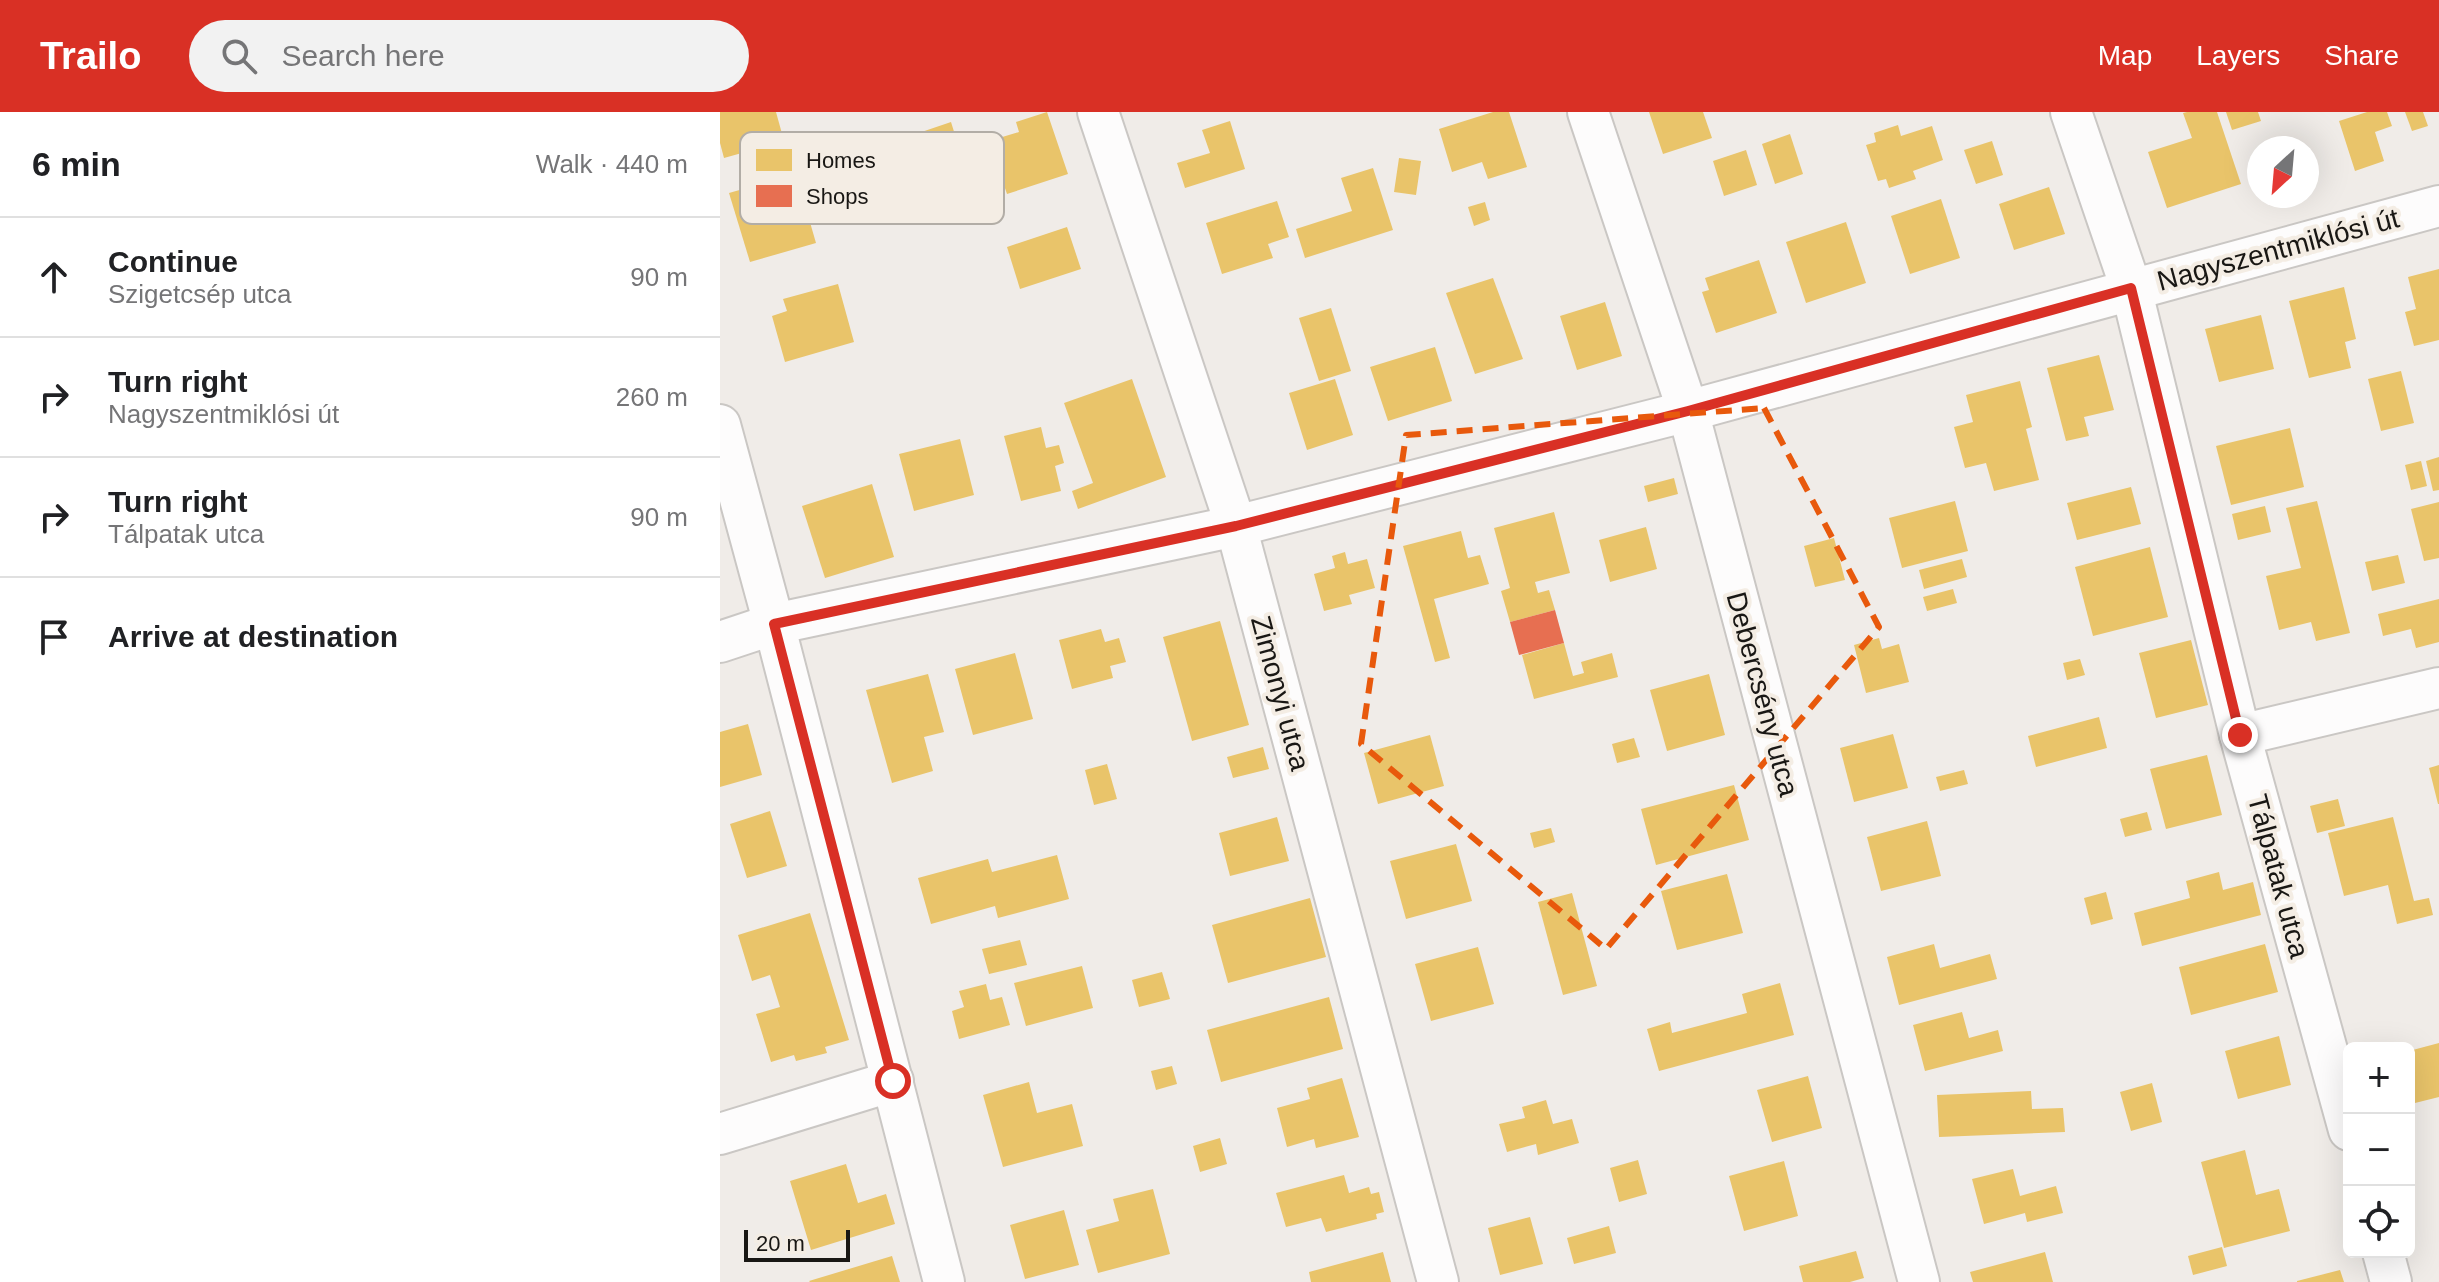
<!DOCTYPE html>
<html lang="en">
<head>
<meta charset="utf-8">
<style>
  :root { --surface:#fff; --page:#f2f2f2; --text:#202124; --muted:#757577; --line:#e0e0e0; --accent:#d93025 }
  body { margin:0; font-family:Arial,sans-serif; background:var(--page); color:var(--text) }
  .controls { position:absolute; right:24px; bottom:24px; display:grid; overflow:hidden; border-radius:12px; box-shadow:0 8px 32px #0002 }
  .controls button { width:72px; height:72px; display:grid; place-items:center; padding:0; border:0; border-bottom:2px solid var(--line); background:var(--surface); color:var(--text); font:40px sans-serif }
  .compass { position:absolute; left:1527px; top:24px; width:72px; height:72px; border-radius:50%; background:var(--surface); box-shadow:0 8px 32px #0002; rotate:206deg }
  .scale { position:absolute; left:24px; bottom:20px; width:106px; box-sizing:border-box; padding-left:8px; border:4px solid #191714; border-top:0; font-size:22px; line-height:28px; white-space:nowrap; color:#191714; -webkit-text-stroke:6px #f4ede4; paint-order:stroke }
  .stop { position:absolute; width:24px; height:24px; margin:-18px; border:6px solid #d93025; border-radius:50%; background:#fff }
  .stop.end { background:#d93025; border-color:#fff; box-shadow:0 2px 8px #0008 }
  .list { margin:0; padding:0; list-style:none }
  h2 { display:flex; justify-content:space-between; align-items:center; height:104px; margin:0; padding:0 32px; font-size:34px }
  h2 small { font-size:26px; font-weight:400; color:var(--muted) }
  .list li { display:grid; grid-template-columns:52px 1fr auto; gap:24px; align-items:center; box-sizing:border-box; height:120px; padding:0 32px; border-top:2px solid var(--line) }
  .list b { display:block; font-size:30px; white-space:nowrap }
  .list p { margin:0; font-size:26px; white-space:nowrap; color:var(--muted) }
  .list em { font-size:26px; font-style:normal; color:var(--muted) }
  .icon { flex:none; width:44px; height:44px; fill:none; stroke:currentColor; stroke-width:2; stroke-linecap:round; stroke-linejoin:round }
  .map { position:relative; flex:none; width:1719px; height:1170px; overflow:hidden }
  header { display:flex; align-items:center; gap:48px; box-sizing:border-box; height:112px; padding:0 40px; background:var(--accent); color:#fff }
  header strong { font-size:38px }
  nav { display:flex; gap:44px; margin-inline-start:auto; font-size:28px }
  .search { width:560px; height:72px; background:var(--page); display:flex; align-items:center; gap:20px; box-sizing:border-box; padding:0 28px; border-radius:44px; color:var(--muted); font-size:30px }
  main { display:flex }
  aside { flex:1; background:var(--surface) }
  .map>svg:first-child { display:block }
  .homes { fill:#e9c46a }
  .shops { fill:#e76f51 }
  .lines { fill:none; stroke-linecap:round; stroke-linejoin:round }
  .minor-casing { stroke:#cac7c4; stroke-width:44 }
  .minor { stroke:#fdfcfc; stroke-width:40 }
  .route { stroke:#d93025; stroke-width:10 }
  .marked { fill:none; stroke:#e8590c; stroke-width:6; stroke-dasharray:16 10; stroke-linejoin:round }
  .labels { text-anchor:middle; stroke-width:8; stroke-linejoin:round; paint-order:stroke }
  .street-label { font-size:28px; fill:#191714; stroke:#f4ede4 }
  .key { fill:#f4ede4; stroke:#b2ada6; stroke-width:2 }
  .key-label { font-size:22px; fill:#191714 }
</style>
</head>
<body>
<header>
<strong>Trailo</strong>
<div class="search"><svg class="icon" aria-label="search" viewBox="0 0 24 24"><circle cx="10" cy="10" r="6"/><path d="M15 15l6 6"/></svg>Search here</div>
<nav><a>Map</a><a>Layers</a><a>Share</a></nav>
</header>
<main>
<aside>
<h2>6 min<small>Walk · 440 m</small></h2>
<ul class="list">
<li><svg class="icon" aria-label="ahead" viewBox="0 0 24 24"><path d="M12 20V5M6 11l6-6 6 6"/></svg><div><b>Continue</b><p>Szigetcsép utca</p></div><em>90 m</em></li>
<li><svg class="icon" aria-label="right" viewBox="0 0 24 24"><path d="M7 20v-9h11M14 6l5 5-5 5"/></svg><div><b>Turn right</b><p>Nagyszentmiklósi út</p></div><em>260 m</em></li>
<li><svg class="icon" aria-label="right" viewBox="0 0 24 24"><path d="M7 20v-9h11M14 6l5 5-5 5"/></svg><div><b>Turn right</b><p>Tálpatak utca</p></div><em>90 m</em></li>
<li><svg class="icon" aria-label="arrive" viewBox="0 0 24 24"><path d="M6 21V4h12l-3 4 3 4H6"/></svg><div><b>Arrive at destination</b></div></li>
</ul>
</aside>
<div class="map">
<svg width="1719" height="1170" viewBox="0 0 1719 1170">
  <rect width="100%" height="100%" fill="#f0ece8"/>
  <g class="homes">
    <path d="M0 0H56L64 29 4 46 0 31Z"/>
    <path d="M327 0 348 62 287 82 269 29 299 20 296 10Z"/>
    <path d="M773 0H789L807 55 768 67 762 50 732 60 719 17Z"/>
    <path d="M929 0H983L992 26 943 42Z"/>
    <path d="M1467 0H1497L1521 72 1447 96 1428 40 1472 26 1463 1Z"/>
    <path d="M1506 0H1538L1541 9 1512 18Z"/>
    <path d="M1647 0H1667L1672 14 1655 20 1664 49 1635 59 1619 9Z"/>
    <path d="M1685 0H1703L1708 14 1692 19Z"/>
    <path d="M510 9 525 57 465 76 457 51 490 41 482 18Z"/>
    <path d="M231 10 241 42 186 61 175 29Z"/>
    <path d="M1178 13 1181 24 1212 14 1223 48 1193 59 1196 67 1169 76 1166 67 1158 69 1146 33 1156 30 1154 21Z"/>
    <path d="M1070 22 1083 62 1055 72 1042 32Z"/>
    <path d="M1272 29 1283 63 1256 72 1244 38Z"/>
    <path d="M1026 38 1037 73 1004 84 993 49Z"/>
    <path d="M679 46 701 49 696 83 674 80Z"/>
    <path d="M653 56 673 118 585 146 576 117 632 99 621 66Z"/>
    <path d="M76 62 96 131 30 150 9 81Z"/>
    <path d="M1329 75 1345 122 1294 138 1279 92Z"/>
    <path d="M1221 87 1240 146 1190 162 1171 104Z"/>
    <path d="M557 89 569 125 548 132 553 146 502 162 486 111Z"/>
    <path d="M765 90 770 108 754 114 748 95Z"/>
    <path d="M1126 110 1146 171 1086 191 1066 130Z"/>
    <path d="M347 115 361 157 300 177 287 135Z"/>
    <path d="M1039 148 1057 201 996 221 982 180 989 178 985 166Z"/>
    <path d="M1719 157V228L1694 234 1685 200 1696 197 1688 165Z"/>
    <path d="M773 166 803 247 755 262 726 181Z"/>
    <path d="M118 172 134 230 65 250 52 204 67 199 63 187Z"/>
    <path d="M1624 175 1636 227 1625 230 1631 256 1589 266 1569 189Z"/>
    <path d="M885 190 902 244 857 258 840 204Z"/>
    <path d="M611 196 631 259 599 269 579 206Z"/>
    <path d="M1541 203 1554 257 1499 270 1485 217Z"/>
    <path d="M715 235 732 289 668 309 650 255Z"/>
    <path d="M1379 243 1394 298 1364 305 1369 324 1346 329 1327 256Z"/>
    <path d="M1681 259 1694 311 1661 319 1648 267Z"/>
    <path d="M412 267 446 365 358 397 352 379 373 371 344 291Z"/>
    <path d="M615 267 633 323 587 338 569 281Z"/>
    <path d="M1300 269 1312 315 1306 317 1319 368 1274 379 1266 351 1245 356 1234 315 1253 310 1246 283Z"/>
    <path d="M321 315 326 336 339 333 344 351 335 354 341 379 301 389 284 324Z"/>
    <path d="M1570 316 1584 375 1511 393 1496 334Z"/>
    <path d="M240 327 254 383 194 399 179 342Z"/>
    <path d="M1719 345V378L1713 379 1706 349Z"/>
    <path d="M1701 349 1707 374 1691 378 1685 353Z"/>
    <path d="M954 366 958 382 928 390 924 374Z"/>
    <path d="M152 372 174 445 105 466 82 394Z"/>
    <path d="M1411 375 1421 412 1357 428 1347 391Z"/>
    <path d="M1235 389 1248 439 1182 456 1169 406Z"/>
    <path d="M1597 389 1630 521 1596 529 1591 510 1559 518 1546 464 1581 456 1566 396Z"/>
    <path d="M1719 390V446L1704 449 1691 397Z"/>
    <path d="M1545 394 1551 420 1518 428 1512 402Z"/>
    <path d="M834 400 850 461 815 470 818 481 829 478 835 498 790 510 781 479 790 476 774 416Z"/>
    <path d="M926 415 937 457 890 470 879 428Z"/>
    <path d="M741 419 748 446 760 443 769 472 714 487 730 546 715 550 683 434Z"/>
    <path d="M1114 426 1125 468 1095 475 1084 434Z"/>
    <path d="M1430 435 1448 505 1373 524 1355 455Z"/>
    <path d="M625 440 628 452 647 447 655 476 629 483 632 492 604 499 594 462 615 456 612 444Z"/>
    <path d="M1678 443 1685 471 1652 479 1645 450Z"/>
    <path d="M1242 447 1247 465 1204 477 1199 458Z"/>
    <path d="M1233 477 1237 491 1207 499 1203 485Z"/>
    <path d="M1719 487V530L1696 536 1691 517 1663 524 1658 502Z"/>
    <path d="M500 509 529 613 472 629 443 525Z"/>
    <path d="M381 517 385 530 399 526 406 550 390 554 393 566 352 577 339 528Z"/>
    <path d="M1159 526 1162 537 1179 532 1189 570 1146 581 1134 533Z"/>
    <path d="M1471 528 1488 593 1436 606 1419 541Z"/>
    <path d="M844 531 853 564 864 561 861 550 892 541 898 565 814 587 802 543Z"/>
    <path d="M295 541 313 607 253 623 235 557Z"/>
    <path d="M1360 547 1365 563 1347 568 1343 551Z"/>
    <path d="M208 562 224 620 204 625 213 659 172 671 146 578Z"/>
    <path d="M989 562 1005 623 947 639 930 578Z"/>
    <path d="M1379 605 1387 636 1316 655 1308 624Z"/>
    <path d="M28 612 42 663 0 675V620Z"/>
    <path d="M1173 622 1188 676 1134 690 1120 636Z"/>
    <path d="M710 623 724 674 658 692 644 641Z"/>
    <path d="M914 626 920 645 897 651 892 632Z"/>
    <path d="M543 635 549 657 513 666 507 645Z"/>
    <path d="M1487 643 1502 703 1446 717 1430 657Z"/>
    <path d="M387 652 397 687 374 693 365 658Z"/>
    <path d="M1719 653V692H1718L1709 656Z"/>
    <path d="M1244 658 1248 672 1220 679 1216 665Z"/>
    <path d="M1014 673 1029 728 936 753 921 697Z"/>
    <path d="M1618 687 1625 714 1597 721 1590 694Z"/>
    <path d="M50 699 67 754 27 766 10 712Z"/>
    <path d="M1427 700 1432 718 1405 725 1400 707Z"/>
    <path d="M557 705 569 749 510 764 499 721Z"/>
    <path d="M1673 705 1694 789 1709 786 1713 803 1677 812 1668 773 1624 784 1608 721Z"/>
    <path d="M1207 709 1221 764 1161 779 1147 725Z"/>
    <path d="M831 716 835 730 814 736 810 721Z"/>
    <path d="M736 732 752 789 686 807 670 749Z"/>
    <path d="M337 743 349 787 278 806 275 794 211 812 198 766 268 747 272 760Z"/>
    <path d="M1499 760 1503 778 1533 770 1541 803 1422 834 1414 801 1470 786 1466 769Z"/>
    <path d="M1007 762 1023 821 957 838 941 779Z"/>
    <path d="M1386 780 1393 807 1371 813 1364 786Z"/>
    <path d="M852 781 877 874 843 883 818 790Z"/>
    <path d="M590 786 606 845 508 871 492 813Z"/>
    <path d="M90 801 129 928 105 935 107 941 76 949 74 943 51 950 36 902 60 895 50 863 32 869 18 823Z"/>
    <path d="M300 828 307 853 269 862 262 837Z"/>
    <path d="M1214 832 1220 856 1270 842 1277 867 1179 893 1167 845Z"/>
    <path d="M1545 832 1558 880 1471 903 1459 855Z"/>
    <path d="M758 835 774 892 711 909 695 852Z"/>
    <path d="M362 854 373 896 306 914 294 871Z"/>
    <path d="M442 860 450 887 419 895 412 868Z"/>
    <path d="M1060 871 1074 923 939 959 927 917 950 910 952 921 1027 901 1022 882Z"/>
    <path d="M266 872 270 888 282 885 290 913 239 927 232 899 244 895 239 879Z"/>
    <path d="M609 885 623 937 501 970 487 918Z"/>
    <path d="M1242 900 1249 926 1278 918 1283 939 1205 959 1193 913Z"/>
    <path d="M1559 924 1571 973 1518 987 1505 939Z"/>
    <path d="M1719 931V985L1695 991 1689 968V939Z"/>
    <path d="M452 954 457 972 436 978 431 959Z"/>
    <path d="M1088 964 1102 1016 1052 1030 1037 978Z"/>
    <path d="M622 966 639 1025 596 1036 594 1027 567 1035 557 996 590 987 587 976Z"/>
    <path d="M309 970 317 1001 352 992 363 1034 283 1055 263 983Z"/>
    <path d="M1432 971 1442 1010 1411 1019 1400 980Z"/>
    <path d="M1311 979 1312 997 1343 996 1345 1020 1219 1025 1217 983Z"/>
    <path d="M826 988 833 1012 852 1007 859 1031 818 1043 816 1032 787 1040 779 1012 805 1006 802 995Z"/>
    <path d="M500 1026 507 1052 480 1060 473 1034Z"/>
    <path d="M1525 1038 1536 1083 1559 1077 1570 1119 1504 1136 1481 1050Z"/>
    <path d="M918 1048 927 1082 899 1090 890 1056Z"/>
    <path d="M1064 1049 1078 1104 1024 1119 1009 1064Z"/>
    <path d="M126 1052 138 1091 166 1082 175 1112 91 1138 70 1069Z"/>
    <path d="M1293 1057 1300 1084 1336 1074 1343 1101 1307 1110 1305 1101 1264 1112 1252 1067Z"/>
    <path d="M624 1063 629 1081 649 1075 651 1082 659 1080 664 1100 656 1102 657 1107 606 1120 601 1106 566 1115 556 1081Z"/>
    <path d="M433 1077 450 1142 378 1161 366 1118 399 1109 393 1087Z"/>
    <path d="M344 1098 359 1153 305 1167 290 1113Z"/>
    <path d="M810 1105 823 1152 780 1163 768 1116Z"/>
    <path d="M889 1114 896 1141 854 1152 847 1126Z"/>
    <path d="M1502 1135 1507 1154 1473 1163 1468 1144Z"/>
    <path d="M1136 1139 1144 1166 1130 1170H1083L1079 1154Z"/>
    <path d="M663 1140 671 1170H591L589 1160Z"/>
    <path d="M1325 1140 1333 1170H1253L1250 1160Z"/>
    <path d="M172 1144 180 1170H90L89 1169Z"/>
    <path d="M1620 1158 1624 1170H1577V1169Z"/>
  </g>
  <path class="shops" d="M835 498 844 531 799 543 790 510Z"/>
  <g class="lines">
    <g class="minor-casing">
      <g id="minor">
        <path d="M378 0 516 414 718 1170"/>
        <path d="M868 0 968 299 1199 1170"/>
        <path d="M1351 0 1411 176 1520 623 1629 1018"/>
        <path d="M0 313 54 512 224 1170"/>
        <path d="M0 530 54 512 516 414 968 299 1719 94"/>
        <path d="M1520 623 1719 576"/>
        <path d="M0 1022 173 969"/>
        <path d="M1663 1140 1671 1170"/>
      </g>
    </g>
    <use href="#minor" class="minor"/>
  </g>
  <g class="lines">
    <path class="route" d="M173 969 54 512 516 414 968 299 1411 176 1520 623"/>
  </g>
  <path class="marked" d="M1044 296 1159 515 886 837 641 632 686 323Z"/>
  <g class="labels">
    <g class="street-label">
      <text transform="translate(1558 137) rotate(-15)" y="10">Nagyszentmiklósi út</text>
      <text transform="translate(561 581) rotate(75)" y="10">Zimonyi utca</text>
      <text transform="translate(1043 582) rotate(75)" y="10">Debercsény utca</text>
      <text transform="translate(1559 764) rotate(75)" y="10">Tálpatak utca</text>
    </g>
  </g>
  <rect x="20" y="20" width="264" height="92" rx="12" class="key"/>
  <rect x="36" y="37" width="36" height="22" fill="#e9c46a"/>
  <rect x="36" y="73" width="36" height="22" fill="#e76f51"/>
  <g class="key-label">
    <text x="86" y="56">Homes</text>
    <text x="86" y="92">Shops</text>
  </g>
</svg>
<div class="controls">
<button>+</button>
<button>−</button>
<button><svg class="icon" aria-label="locate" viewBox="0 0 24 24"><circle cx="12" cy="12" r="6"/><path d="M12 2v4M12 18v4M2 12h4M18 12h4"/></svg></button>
</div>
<svg class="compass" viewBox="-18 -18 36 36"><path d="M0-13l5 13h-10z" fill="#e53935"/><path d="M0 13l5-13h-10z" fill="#757577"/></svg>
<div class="scale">20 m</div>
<div class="stop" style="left:173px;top:969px"></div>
<div class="stop end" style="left:1520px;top:623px"></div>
</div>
</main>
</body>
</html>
